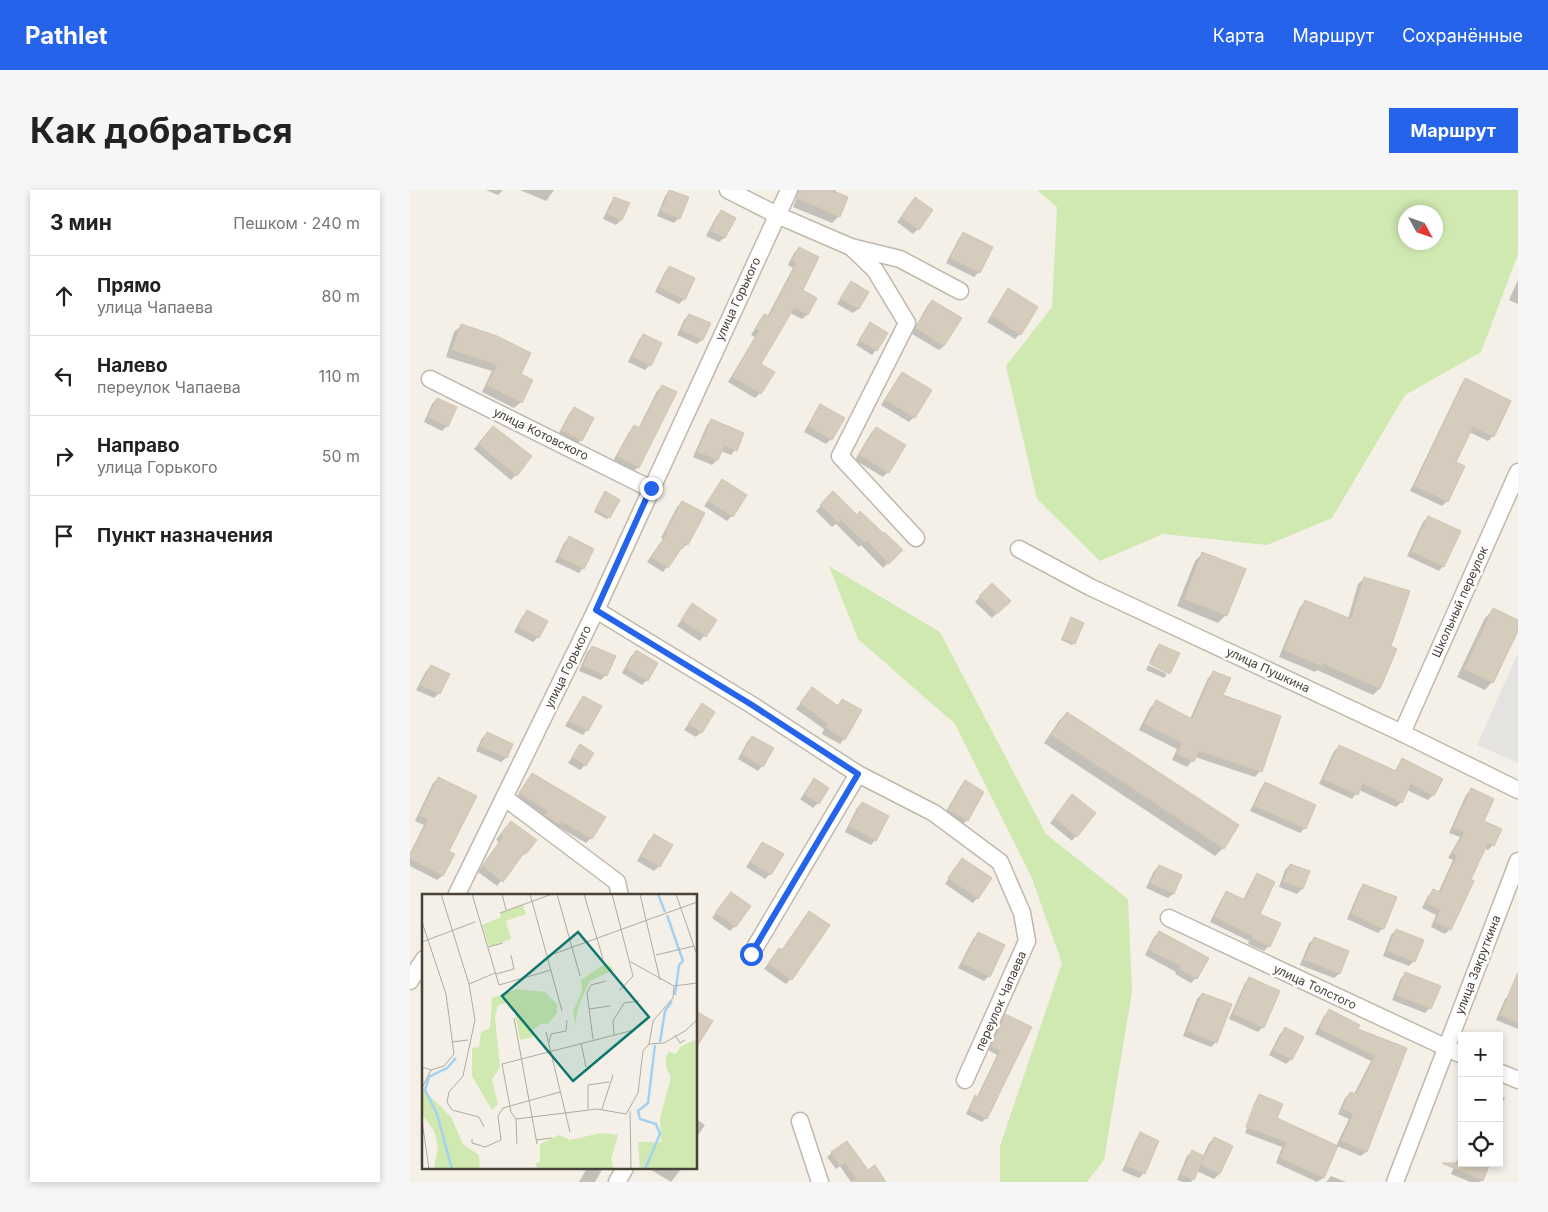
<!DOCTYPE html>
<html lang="ru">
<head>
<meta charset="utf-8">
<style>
  :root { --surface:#fff; --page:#f6f6f6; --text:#222; --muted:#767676; --line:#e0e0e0; --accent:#2563eb }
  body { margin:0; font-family:Inter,sans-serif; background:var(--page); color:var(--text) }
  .controls { position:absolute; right:15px; bottom:15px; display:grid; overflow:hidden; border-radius:0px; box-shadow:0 2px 8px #0003 }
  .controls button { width:45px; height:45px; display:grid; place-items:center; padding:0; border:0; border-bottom:1px solid var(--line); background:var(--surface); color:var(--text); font:25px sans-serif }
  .compass { position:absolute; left:988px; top:15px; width:45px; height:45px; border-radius:50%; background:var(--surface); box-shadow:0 2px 8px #0003; rotate:130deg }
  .stop { position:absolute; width:15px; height:15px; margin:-11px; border:4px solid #2563eb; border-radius:50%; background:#fff }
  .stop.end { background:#2563eb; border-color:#fff; box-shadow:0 1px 5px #0008 }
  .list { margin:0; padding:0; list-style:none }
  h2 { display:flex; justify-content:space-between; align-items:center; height:65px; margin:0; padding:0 20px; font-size:21px }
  h2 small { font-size:16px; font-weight:400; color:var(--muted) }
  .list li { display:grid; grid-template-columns:32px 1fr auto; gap:15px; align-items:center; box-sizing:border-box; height:80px; padding:0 20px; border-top:1px solid var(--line) }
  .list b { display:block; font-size:19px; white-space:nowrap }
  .list p { margin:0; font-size:16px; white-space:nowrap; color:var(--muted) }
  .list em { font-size:16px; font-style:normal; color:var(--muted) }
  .icon { flex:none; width:28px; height:28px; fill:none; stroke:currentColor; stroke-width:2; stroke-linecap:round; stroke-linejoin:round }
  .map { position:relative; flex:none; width:1108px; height:992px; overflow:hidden; border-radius:0px }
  header { display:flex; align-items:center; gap:30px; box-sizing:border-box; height:70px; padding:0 25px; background:var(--accent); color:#fff }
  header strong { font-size:24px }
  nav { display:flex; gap:28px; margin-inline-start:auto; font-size:18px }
  .intro { display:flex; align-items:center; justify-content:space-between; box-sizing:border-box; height:120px; padding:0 30px }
  h1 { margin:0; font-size:35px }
  .button { padding:12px 22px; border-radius:0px; background:var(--accent); color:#fff; font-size:18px; font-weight:700 }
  main { display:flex; gap:30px; padding:0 30px }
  aside { flex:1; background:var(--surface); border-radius:0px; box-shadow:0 2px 8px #0003 }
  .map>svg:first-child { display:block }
  .green { fill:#cfe9b0; fill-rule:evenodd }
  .parking { fill:#e5e3df }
  .shadow { fill:#0003 }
  .building { fill:#d6ccbd; stroke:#d1c4b0 }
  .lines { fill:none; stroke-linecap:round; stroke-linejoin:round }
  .minor-casing { stroke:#c0b8aa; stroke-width:19 }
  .minor { stroke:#fff; stroke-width:16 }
  .route { stroke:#2563eb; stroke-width:6 }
  .labels { text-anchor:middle; stroke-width:5; stroke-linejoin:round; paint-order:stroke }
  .street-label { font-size:12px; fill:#474136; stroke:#fff }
  .inset-river { fill:none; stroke:#a3d1f2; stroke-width:2.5 }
  .inset-road { fill:none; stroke:#afaaa1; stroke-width:1 }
  .view { fill:#0f766e; fill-opacity:0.15; stroke:#0f766e; stroke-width:2.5 }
  .inset-edge { fill:none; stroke:#474136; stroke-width:2.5 }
</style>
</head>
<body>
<header>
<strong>Pathlet</strong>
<nav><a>Карта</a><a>Маршрут</a><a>Сохранённые</a></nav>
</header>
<div class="intro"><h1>Как добраться</h1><a class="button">Маршрут</a></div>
<main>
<aside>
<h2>3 мин<small>Пешком · 240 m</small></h2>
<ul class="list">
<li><svg class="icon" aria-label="ahead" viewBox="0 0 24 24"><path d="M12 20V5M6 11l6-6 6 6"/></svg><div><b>Прямо</b><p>улица Чапаева</p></div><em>80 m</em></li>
<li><svg class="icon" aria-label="left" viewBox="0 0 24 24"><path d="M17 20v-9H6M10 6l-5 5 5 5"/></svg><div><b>Налево</b><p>переулок Чапаева</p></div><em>110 m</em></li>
<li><svg class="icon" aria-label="right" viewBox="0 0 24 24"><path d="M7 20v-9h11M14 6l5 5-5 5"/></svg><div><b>Направо</b><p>улица Горького</p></div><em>50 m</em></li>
<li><svg class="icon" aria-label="arrive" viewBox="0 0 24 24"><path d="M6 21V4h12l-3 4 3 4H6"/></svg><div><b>Пункт назначения</b></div></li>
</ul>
</aside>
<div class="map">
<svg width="1108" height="992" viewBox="0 0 1108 992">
  <rect width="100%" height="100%" fill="#f4f0e8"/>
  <g class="green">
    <path d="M627 0H1108V64L1071 162 995 205 922 328 857 355 753 344 690 371 627 309 596 176 642 117 647 17ZM996 22H1026V52H996Z"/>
    <path d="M419 376 530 442 636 644 718 709 722 802 694 970 677 992H590V956L652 773 621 686 545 534 448 449Z"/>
  </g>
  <path class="parking" d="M1108 463V573L1067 555Z"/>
  <g class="shadow">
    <path d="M76 0H93L88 5Z"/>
    <path d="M110 0H144L136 11Z"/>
    <path d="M390 0H426L425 3 429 26 422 33 383 17Z"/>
    <path d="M260 1 269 28 264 33 247 26 255 6Z"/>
    <path d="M205 9 218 14 211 30 206 35 193 29 200 14Z"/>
    <path d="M505 9 508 39 503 44 487 32Z"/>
    <path d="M311 22 314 48 309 52 296 46 306 27Z"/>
    <path d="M554 43 569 82 564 87 536 73 549 48Z"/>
    <path d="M389 58 391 101 405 108 397 125 392 129 380 123 350 174V203L345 208 318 192 345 147 341 145 350 130 355 125 357 127 383 78 378 75 384 63Z"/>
    <path d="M260 77 283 89 274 109 269 114 245 102 255 82Z"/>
    <path d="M1108 90V114L1099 110Z"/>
    <path d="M442 92 457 102 448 119 443 123 427 114Z"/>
    <path d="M599 100 610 144 605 149 577 132 594 105Z"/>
    <path d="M522 111 534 156 529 160 502 144 517 116Z"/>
    <path d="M279 125 292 150 287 154 267 145 274 130Z"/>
    <path d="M461 134 466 160 462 165 446 155Z"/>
    <path d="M51 136 109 184 111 212 104 218 72 202 82 181 36 167 44 142Z"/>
    <path d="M233 145 240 175 235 180 218 172 229 150Z"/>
    <path d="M492 183 520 200 504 227 499 232 471 215 488 188Z"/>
    <path d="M1056 190 1083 246 1078 251 1059 242 1044 272 1037 311 1032 316 1000 301 1051 195Z"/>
    <path d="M252 196 228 277 223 282 203 271 219 242 224 237 228 239 247 201Z"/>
    <path d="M27 209 37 236 32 241 14 232 22 214Z"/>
    <path d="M410 216 421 249 416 254 394 242 406 221Z"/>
    <path d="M164 219 171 250 166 255 148 245 159 224Z"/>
    <path d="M302 230 325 260 321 265 311 261 307 270 302 275 283 267 297 235Z"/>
    <path d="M466 238 494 255 478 282 473 287 445 270 461 243Z"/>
    <path d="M78 242 106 285 101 290 64 259Z"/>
    <path d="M312 291 322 326 317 331 294 316Z"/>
    <path d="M195 303 199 327 197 329 184 322Z"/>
    <path d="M423 303 447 326 491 360 473 378 451 355 449 357 426 334 422 337 406 321Z"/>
    <path d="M272 312 277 354 272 359 270 358 253 382 237 372 253 349 251 348 267 317Z"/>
    <path d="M1018 327 1033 376 1029 381 997 366 1013 332Z"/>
    <path d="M159 348 173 378 169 383 145 372 154 353Z"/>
    <path d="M793 363 816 425 808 433 767 416 785 371Z"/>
    <path d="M955 388 979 457 986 460 969 499 963 505 907 480 905 482 869 467 890 417 896 411 938 429 948 394Z"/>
    <path d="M582 394 599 411 582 428 565 412Z"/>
    <path d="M282 415 306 430 290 451 267 436Z"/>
    <path d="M1083 420 1108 432V438L1082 492 1075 500 1047 487 1075 428Z"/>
    <path d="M117 422 128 447 123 452 104 442 112 427Z"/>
    <path d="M660 431 664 453 662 455 651 450Z"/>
    <path d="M749 455 768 464 758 483 739 473 745 460Z"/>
    <path d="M182 457 196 485 191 490 169 481 177 462Z"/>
    <path d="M226 462 237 490 232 495 212 483 221 466Z"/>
    <path d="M738 475 757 484 754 488 736 480Z"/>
    <path d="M21 476 38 485 29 503 24 508 6 500 16 481Z"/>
    <path d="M804 482 812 505 850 581 845 587 785 567 777 577 762 570 767 559 729 540 740 518 746 512 780 529 798 488Z"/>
    <path d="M402 499 427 516 433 510 434 549 430 554 412 544 414 539 386 519Z"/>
    <path d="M173 507 177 540 173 545 155 536 169 512Z"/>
    <path d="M292 515 291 542 286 547 274 540Z"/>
    <path d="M657 523 813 658 805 666 634 553 649 531Z"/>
    <path d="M77 544 101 555 96 568 91 572 66 561 72 548Z"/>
    <path d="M342 547 352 576 348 581 328 569 337 552Z"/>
    <path d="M170 556 175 575 170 580 158 573Z"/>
    <path d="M929 557 984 582 992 569 1023 605 1018 610 997 600 991 612 986 617 949 600 942 609 909 594 924 561Z"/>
    <path d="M122 585 181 648 176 653 147 636 145 639 131 630 134 627 105 609Z"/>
    <path d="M28 589 38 662 43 665 32 686 27 690 0 676V663L14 635 5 631 23 593Z"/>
    <path d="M404 590 408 613 403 618 390 609Z"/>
    <path d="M555 592 573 602 557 630 552 635 534 625 550 597Z"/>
    <path d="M855 594 905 616 895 638 890 643 840 621 851 598Z"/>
    <path d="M1061 600 1083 655 1078 660 1074 658 1040 739 1035 744 1021 737 1026 725 1012 718 1018 706 1023 701 1028 703 1043 670 1038 668 1050 647 1039 643 1056 605Z"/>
    <path d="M662 606 666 646 662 651 640 633Z"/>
    <path d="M452 613 465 650 461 655 435 642 447 618Z"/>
    <path d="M96 637 115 664 109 668 87 696 68 682 89 652 86 650Z"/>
    <path d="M244 646 249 676 244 681 227 671 239 650Z"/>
    <path d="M352 654 360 684 355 689 336 677Z"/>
    <path d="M552 669 567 708 563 713 535 694Z"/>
    <path d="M880 675 898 682 892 699 887 704 869 697 875 680Z"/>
    <path d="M749 676 771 686 763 704 758 708 736 698 744 681Z"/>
    <path d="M847 685 849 725 859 756 854 761 838 754 839 751 800 732 812 708 817 703 833 710 843 690Z"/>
    <path d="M953 696 973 738 968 743 937 729 949 701Z"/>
    <path d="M321 703 325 736 320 741 302 728Z"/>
    <path d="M399 722 381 789 376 794 354 779 365 764 369 760 371 761Z"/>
    <path d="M986 740 1004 771 999 776 973 766 981 745Z"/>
    <path d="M749 742 797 769 786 788 781 793 765 784 766 782 735 765 744 747Z"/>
    <path d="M568 744 579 786 574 791 548 778 563 749Z"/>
    <path d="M904 749 938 762 929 784 924 788 890 775 899 753Z"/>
    <path d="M996 784 1020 818 1015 823 982 810 991 788Z"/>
    <path d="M839 788 853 837 848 842 819 829 835 793Z"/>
    <path d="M1108 790V839L1086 830 1095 809 1100 805Z"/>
    <path d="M792 804 806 852 801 857 773 846 787 809Z"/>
    <path d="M919 821 946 840 995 859 956 962 951 966 927 956 913 988 907 992 866 973 872 957 835 943 848 910H846L832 942 845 911 849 906 865 929 926 956 939 929 928 924 935 908 940 903 944 904 961 871 905 844 914 826Z"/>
    <path d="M596 826 621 838 576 928 572 932 556 924 562 911 567 907 587 865 578 860 592 830Z"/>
    <path d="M875 839 881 869 876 874 859 865 870 844Z"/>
    <path d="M1089 905 1095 908 1089 919Z"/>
    <path d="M286 929 295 935 286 948Z"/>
    <path d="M731 944 734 983 729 988 712 981 726 949Z"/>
    <path d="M804 948 822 956 809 984 804 989 787 981 781 992H773L767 990 777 966 782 962 793 966 799 953Z"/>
    <path d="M436 952 458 982 474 992H441L430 976 426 979 417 967Z"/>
    <path d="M1052 959V973L1072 990 1070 992H1060L1041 984Z"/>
    <path d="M177 978H193L185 992H169Z"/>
    <path d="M238 978H272L261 992Z"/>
    <path d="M921 986 936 992H916Z"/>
  </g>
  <g class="building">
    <path d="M259 0 279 7 270 29 251 21Z"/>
    <path d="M389 0H421L438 7 430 27 386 8Z"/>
    <path d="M204 7 220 13 212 30 197 24Z"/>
    <path d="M505 7 523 20 509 40 491 27Z"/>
    <path d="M311 20 326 28 315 48 300 41Z"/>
    <path d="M553 42 583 57 570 83 540 68Z"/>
    <path d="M389 57 409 67 393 100 407 108 398 125 384 118 351 174 365 182 351 204 322 187 349 141 345 139 354 124 359 126 387 73 382 70Z"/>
    <path d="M259 76 285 88 275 110 249 97Z"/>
    <path d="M441 91 459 102 449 119 430 109Z"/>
    <path d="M598 98 628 117 611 145 581 126Z"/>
    <path d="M522 110 552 128 534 156 505 138Z"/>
    <path d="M279 124 301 133 293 150 271 140Z"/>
    <path d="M460 132 478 143 467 161 449 150Z"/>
    <path d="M51 134 87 146 121 163 111 184 123 190 112 213 77 195 87 175 42 160Z"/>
    <path d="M233 144 252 153 241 176 222 167Z"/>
    <path d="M492 182 522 200 505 228 475 210Z"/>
    <path d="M1055 188 1101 211 1084 247 1063 237 1046 272 1055 276 1038 312 1004 296Z"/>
    <path d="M252 195 267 202 229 278 207 266 224 235 229 238Z"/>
    <path d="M27 208 47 217 38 237 18 227Z"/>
    <path d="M410 214 435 228 422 250 398 236Z"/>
    <path d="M164 217 184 228 172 251 151 240Z"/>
    <path d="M301 229 334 243 327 261 314 256 308 270 287 262Z"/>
    <path d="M83 236 122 266 107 286 68 254Z"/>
    <path d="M466 237 496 255 479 283 449 265Z"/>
    <path d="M312 289 337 305 323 327 298 311Z"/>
    <path d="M195 301 210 310 200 328 185 320Z"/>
    <path d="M423 301 447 325 450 321 473 343 474 342 493 360 479 374 457 351 455 353 431 330 428 333 410 315Z"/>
    <path d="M272 311 295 323 278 355 275 353 258 378 241 367 257 344 255 343Z"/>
    <path d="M1018 326 1051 341 1034 377 1001 361Z"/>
    <path d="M159 346 184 359 174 379 149 367Z"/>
    <path d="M792 362 836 379 817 426 774 409Z"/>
    <path d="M954 387 1000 401 981 456 987 459 970 499 913 474 912 477 874 460 895 410 941 429Z"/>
    <path d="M582 393 601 411 587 424 569 406Z"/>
    <path d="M282 413 307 430 296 447 271 430Z"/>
    <path d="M1083 418 1108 430V441L1083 493 1054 479Z"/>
    <path d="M117 420 138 431 129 448 108 437Z"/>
    <path d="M661 427 674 433 665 454 652 448Z"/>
    <path d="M749 454 770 463 760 484 740 474Z"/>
    <path d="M182 456 206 466 197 486 173 476Z"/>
    <path d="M226 460 248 473 238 491 216 478Z"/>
    <path d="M21 475 40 484 30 504 10 495Z"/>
    <path d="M803 481 821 488 813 505 871 526 852 582 789 561 784 572 767 564 772 553 734 534 746 510 782 529Z"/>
    <path d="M402 497 428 516 432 509 452 520 435 550 416 538 418 534 390 513Z"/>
    <path d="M173 506 192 516 178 541 159 531Z"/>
    <path d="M292 513 305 522 292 543 278 534Z"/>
    <path d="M657 522 829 635 814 659 641 545Z"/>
    <path d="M77 542 103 554 97 568 70 556Z"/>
    <path d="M342 546 364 558 353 577 332 564Z"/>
    <path d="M170 554 184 563 176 576 162 567Z"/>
    <path d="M929 555 986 581 992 568 1033 589 1024 606 1001 594 992 613 953 594 948 605 913 589Z"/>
    <path d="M122 583 196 627 182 649 152 632 150 635 135 625 138 621 109 603Z"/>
    <path d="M28 587 67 606 39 661 45 664 33 686 0 669V665L18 630 9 626Z"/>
    <path d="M404 588 419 598 409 614 394 604Z"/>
    <path d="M555 590 574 602 558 631 538 620Z"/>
    <path d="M855 592 906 615 896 639 844 616Z"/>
    <path d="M1061 598 1084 609 1074 631 1092 639 1084 656 1078 653 1061 689 1064 691 1041 740 1025 732 1030 720 1016 713 1023 699 1030 702 1047 665 1042 663 1054 642 1043 638Z"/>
    <path d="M662 604 686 623 667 647 644 628Z"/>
    <path d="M452 612 479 626 466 651 439 636Z"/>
    <path d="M101 631 127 650 116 664 114 663 93 692 72 676 93 647 90 645Z"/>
    <path d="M244 644 263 655 250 677 231 666Z"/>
    <path d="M352 652 374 664 361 685 340 672Z"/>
    <path d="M552 668 582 688 568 709 538 688Z"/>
    <path d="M880 674 900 681 893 699 873 692Z"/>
    <path d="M749 675 772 685 764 704 740 693Z"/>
    <path d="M847 683 865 692 850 724 871 733 860 757 842 748 843 746 804 727 816 701 835 710Z"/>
    <path d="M953 694 987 707 974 739 941 724Z"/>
    <path d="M321 702 341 716 326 737 305 723Z"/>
    <path d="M399 721 420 735 382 790 358 774 369 758 372 760Z"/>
    <path d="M986 739 1014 750 1005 772 977 761Z"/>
    <path d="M749 741 799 768 787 789 769 779 770 776 739 760Z"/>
    <path d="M568 742 595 755 580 787 552 773Z"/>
    <path d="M904 747 939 761 930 784 894 770Z"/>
    <path d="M995 782 1031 796 1021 819 986 805Z"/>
    <path d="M1108 782V833L1090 825Z"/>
    <path d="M839 787 870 801 854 838 823 824Z"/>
    <path d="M792 803 822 814 807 853 777 841Z"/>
    <path d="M919 819 950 835 948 839 997 858 957 962 931 951 943 924 932 919 940 902 946 904 965 866 909 839Z"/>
    <path d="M286 821 303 831 286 858Z"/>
    <path d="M595 824 622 837 577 929 559 920 565 905 568 907 590 861 581 856Z"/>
    <path d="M875 837 894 847 882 870 863 860Z"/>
    <path d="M849 904 873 914 867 928 928 956 914 988 870 968 876 952 836 937Z"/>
    <path d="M730 942 749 951 735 984 716 976Z"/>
    <path d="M804 947 823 956 810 984 790 975Z"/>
    <path d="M437 951 458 980 465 975 476 992H441L446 989 435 973 430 976 421 962Z"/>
    <path d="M782 960 794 966 784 990 771 985Z"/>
    <path d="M1032 973H1080L1073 991Z"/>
  </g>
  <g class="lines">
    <g class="minor-casing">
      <g id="minor">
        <path d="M318 0 367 25 441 57 490 69 550 101"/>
        <path d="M441 57 465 80 497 133 430 266 506 348"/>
        <path d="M20 189 241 299"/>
        <path d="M609 359 680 397 992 543 1108 600"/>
        <path d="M186 420 342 515 448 584 524 623 590 672 612 723 617 751 555 890"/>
        <path d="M992 543 1108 282"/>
        <path d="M95 608 207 692 210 706"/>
        <path d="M46 706 186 420 379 0"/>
        <path d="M759 728 1052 865"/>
        <path d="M341 764 448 584"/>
        <path d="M0 791 14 769"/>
        <path d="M1089 882 1108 890"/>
        <path d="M390 931 410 992"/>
        <path d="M207 992 215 978"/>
        <path d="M985 992 1108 671"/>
      </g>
    </g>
    <use href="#minor" class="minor"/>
  </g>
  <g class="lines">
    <path class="route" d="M241 298 186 420 342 515 448 584 341 764"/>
  </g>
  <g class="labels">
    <g class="street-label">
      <text transform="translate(328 109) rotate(-65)" y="4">улица Горького</text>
      <text transform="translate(131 244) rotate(26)" y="4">улица Котовского</text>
      <text transform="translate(1050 412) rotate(-66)" y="4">Школьный переулок</text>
      <text transform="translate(158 477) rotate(-64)" y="4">улица Горького</text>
      <text transform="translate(858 480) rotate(25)" y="4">улица Пушкина</text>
      <text transform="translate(1068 775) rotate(-69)" y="4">улица Закруткина</text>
      <text transform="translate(905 797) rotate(25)" y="4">улица Толстого</text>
      <text transform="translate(591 811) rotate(-66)" y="4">переулок Чапаева</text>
    </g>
  </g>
  <g transform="translate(12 704)">
    <rect width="275" height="275" fill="#f4f0e8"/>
    <path d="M101 11 104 20 84 27 89 45 67 53 60 31 79 23 78 19ZM181 71H188L192 76 168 87 157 111 153 131 151 118 160 97 159 86ZM95 95 123 98 135 110V119L126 130H119L111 136V143L98 146 93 119 84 109 76 111 73 123 78 173 70 186 76 210 70 216 50 182V154L57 153 59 138 68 134 70 104ZM275 145V275H218L216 248H239L238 224 249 183 244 174V163L247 158 254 160 258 153ZM0 194 29 223 41 250 57 261 58 275H12L16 252 12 237 0 220ZM179 239 196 241 189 265 192 275H116L113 269 118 268V250L137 241 148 246Z" fill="#cfe9b0"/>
    <path class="inset-river" d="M236 0 243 18M245 21 261 67 257 71 253 101M238 148 243 117 250 107M30 275 15 220 3 196 7 183 25 174 34 164M223 275 238 240 234 230 218 225 216 217 226 209 233 151"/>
    <path class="inset-road" d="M19 0 47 90 53 126 41 182 27 198 25 208 30 216 57 223 62 233M50 0 77 91 129 76M80 0 84 16M108 0 140 117M135 0 158 82M162 0 181 65M190 0 211 82 197 97M218 0 238 86M254 0 275 61M78 19 130 0M0 28 24 100 32 160 22 172 9 176 0 173M0 48 53 28M66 53 81 49M234 61 272 52M126 62 275 8M209 68 252 92 275 89M74 80 92 75 89 61M47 90 73 79M167 115 188 112M92 124 115 250M124 138 148 238M192 141 191 127 202 109 217 107M253 141 258 149 263 146M171 145 165 99 169 91 184 87M30 148 46 146M127 148 129 140 144 137 145 126M159 149 164 173M227 150 231 127 251 104 252 92M1 192 9 176M166 215V191L187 188M180 215 191 181M208 217 209 275M94 225 175 215 204 220 216 199 221 157 227 150 242 149 263 137 275 126M0 227 7 275M50 245V249L63 253 79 246 76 222 81 214 138 198M114 246 130 244M95 250 94 225 89 218 80 170 212 136"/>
    <path class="view" d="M156 38 227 123 151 187 80 102Z"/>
    <rect width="275" height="275" class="inset-edge"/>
  </g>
</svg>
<div class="controls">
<button>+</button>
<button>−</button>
<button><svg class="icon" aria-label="locate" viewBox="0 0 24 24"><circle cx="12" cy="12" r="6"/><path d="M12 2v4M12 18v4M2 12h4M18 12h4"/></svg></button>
</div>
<svg class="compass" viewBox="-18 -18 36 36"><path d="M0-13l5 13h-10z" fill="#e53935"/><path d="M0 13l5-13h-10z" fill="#767676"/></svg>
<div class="stop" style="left:341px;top:764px"></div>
<div class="stop end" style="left:241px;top:298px"></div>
</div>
</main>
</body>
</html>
